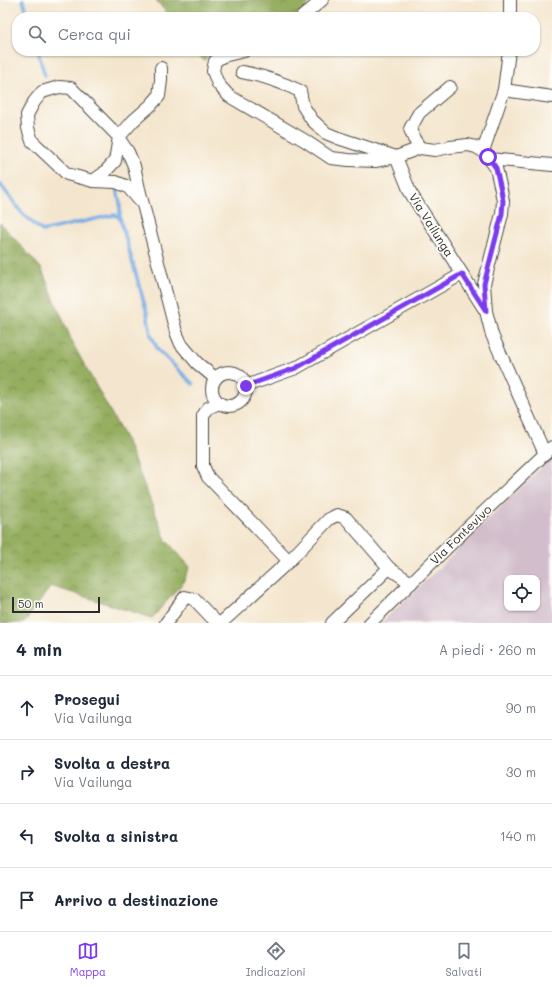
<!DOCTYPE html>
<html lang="it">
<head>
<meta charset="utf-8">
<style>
  :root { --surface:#fff; --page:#f2f2f3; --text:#1f2937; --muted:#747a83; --line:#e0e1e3; --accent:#7c3aed }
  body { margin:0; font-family:Mali,sans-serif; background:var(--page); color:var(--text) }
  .controls { position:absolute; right:12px; bottom:12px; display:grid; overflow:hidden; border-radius:8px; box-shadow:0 1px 3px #0004 }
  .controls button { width:36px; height:36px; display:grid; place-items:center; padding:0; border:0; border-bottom:1px solid var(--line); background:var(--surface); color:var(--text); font:20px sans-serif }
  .scale { position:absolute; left:12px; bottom:10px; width:88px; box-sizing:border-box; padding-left:4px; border:2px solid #2b2b2b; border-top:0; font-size:11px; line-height:14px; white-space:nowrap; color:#2b2b2b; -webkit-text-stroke:3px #fdfcf7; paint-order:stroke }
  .stop { position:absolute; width:12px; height:12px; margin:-9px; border:3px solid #7c3aed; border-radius:50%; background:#fff }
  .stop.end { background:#7c3aed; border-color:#fff; box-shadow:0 1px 4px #0008 }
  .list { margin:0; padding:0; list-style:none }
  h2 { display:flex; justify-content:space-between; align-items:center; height:52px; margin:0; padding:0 16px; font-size:17px }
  h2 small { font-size:13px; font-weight:400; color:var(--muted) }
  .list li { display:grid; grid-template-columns:26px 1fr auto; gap:12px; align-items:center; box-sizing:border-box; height:64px; padding:0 16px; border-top:1px solid var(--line) }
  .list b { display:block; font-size:15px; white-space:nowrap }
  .list p { margin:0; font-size:13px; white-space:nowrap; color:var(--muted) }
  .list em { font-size:13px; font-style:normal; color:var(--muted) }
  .icon { flex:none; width:22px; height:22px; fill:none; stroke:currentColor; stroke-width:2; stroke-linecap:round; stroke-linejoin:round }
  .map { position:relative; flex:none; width:552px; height:623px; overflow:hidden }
  .search { position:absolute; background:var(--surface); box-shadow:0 1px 3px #0004; left:12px; right:12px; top:12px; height:44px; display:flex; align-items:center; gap:10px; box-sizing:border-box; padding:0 14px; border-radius:16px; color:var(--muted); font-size:15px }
  .sheet { height:308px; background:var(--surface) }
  nav { display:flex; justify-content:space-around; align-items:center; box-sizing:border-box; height:56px; border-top:1px solid var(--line); background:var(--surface); font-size:11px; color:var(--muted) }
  nav a { display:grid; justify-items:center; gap:2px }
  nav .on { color:var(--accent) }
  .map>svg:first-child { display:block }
  .industrial { fill:#d1bdcb; fill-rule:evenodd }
  .forest { fill:url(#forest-crowns); stroke:#606c46 }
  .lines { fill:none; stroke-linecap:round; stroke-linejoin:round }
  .stream { stroke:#79ade6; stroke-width:3.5 }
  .minor-casing { stroke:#494743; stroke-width:14 }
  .minor { stroke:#fff; stroke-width:12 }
  .route { stroke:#7c3aed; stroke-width:5 }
  .labels { text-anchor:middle; stroke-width:3.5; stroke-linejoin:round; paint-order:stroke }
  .street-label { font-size:12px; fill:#2b2b2b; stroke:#fdfcf7 }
</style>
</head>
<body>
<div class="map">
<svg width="552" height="623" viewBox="0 0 552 623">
  <defs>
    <pattern id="forest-crowns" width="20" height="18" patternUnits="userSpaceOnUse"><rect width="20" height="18" fill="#95ae60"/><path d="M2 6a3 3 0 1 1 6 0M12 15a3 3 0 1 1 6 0" fill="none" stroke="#7a8e4f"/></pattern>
  </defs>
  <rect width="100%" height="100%" fill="#fdfcf7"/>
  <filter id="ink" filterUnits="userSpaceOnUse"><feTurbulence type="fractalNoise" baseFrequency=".025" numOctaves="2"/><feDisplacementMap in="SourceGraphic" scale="8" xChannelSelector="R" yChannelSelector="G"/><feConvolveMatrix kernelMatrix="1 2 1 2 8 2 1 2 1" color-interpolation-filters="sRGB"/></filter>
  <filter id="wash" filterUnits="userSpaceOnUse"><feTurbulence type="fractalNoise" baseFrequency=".012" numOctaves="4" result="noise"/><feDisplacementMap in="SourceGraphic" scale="16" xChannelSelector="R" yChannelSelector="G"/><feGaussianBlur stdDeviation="0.9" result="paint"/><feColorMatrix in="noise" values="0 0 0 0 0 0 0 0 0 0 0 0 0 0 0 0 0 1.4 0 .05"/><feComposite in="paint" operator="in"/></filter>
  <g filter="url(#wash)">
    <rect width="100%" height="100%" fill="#f4e6ce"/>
    <path class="industrial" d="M552 456V623H381L439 568ZM507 578H537V608H507Z"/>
    <g class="forest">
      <path d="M156 0H310L305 9 294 17H170Z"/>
      <path d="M196 51H219L209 55 204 61Z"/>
      <path d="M0 223 41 268 74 346 126 440 166 540 190 567 182 584 152 618 51 586 24 623H0Z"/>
    </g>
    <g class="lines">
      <g class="stream">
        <path d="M23 0 28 17"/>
        <path d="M38 51 45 76"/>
        <path d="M0 184 22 213 42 231 104 217 115 215 120 218"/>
        <path d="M117 189 120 203V218L147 313 151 335 158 350 193 384"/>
      </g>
    </g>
  </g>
  <g filter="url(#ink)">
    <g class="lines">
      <g class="minor-casing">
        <g id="minor">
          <path d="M510 0V17"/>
          <path d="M302 17 322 0"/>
          <path d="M244 51 223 56 215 61 213 71 218 84 229 96 304 140 331 158 349 160 375 161 396 157 420 148 435 150 450 147 468 145 476 147 483 151 488 157 496 168 501 190 503 201 502 214 484 284 486 311 492 335 545 454"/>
          <path d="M242 72C263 76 281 82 300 91L303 106 312 120 326 133 338 138 396 157 410 192 485 310"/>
          <path d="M504 90 552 97"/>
          <path d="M119 137 71 88 59 87 42 92 34 102 27 115 28 128 32 141 67 174 93 181 103 174 115 161 119 137 133 121 151 105 159 96 161 80V68"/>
          <path d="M119 139 128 152 134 166 139 189 176 332 181 344 197 363 215 378"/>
          <path d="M420 148 414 139 410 129 419 113 450 87"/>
          <path d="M483 151 504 90 509 51"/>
          <path d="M490 159 552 165"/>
          <path d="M93 181 116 182 128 187 140 201"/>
          <circle cx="229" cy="389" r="17"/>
          <path d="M246 386 296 368 462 274"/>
          <path d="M219 403 208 408 203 416V466L208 477 289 561"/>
          <path d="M166 623 185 597 194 599 217 623"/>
          <path d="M221 623 289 561 329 519 337 515 346 518 389 568 411 583"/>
          <path d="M332 623 389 568"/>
          <path d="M370 623 464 531 552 447"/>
        </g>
      </g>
      <use href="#minor" class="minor"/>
    </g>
  </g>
  <g class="lines" filter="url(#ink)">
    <path class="route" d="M246 386 296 368 462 274 486 311 484 284 502 214 503 201 501 190 496 168 488 157"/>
  </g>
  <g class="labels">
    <g class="street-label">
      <text transform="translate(431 225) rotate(58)" y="4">Via Vailunga</text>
      <text transform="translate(461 535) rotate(-44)" y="4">Via Fontevivo</text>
    </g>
  </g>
</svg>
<div class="controls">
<button><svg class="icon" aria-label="locate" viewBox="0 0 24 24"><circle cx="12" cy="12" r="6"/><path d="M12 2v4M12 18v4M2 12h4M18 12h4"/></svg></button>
</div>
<div class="scale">50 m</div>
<div class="stop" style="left:488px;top:157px"></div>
<div class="stop end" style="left:246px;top:386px"></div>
<div class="search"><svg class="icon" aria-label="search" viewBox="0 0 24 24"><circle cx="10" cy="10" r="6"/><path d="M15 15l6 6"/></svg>Cerca qui</div>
</div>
<section class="sheet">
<h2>4 min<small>A piedi · 260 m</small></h2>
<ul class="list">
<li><svg class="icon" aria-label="ahead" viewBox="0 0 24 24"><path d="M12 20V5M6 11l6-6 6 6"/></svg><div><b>Prosegui</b><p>Via Vailunga</p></div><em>90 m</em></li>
<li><svg class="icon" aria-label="right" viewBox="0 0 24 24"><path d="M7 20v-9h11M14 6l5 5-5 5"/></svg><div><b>Svolta a destra</b><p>Via Vailunga</p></div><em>30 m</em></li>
<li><svg class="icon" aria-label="left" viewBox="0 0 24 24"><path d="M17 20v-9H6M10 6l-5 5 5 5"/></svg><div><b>Svolta a sinistra</b></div><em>140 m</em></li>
<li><svg class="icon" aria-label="arrive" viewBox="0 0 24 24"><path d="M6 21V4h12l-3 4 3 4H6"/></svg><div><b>Arrivo a destinazione</b></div></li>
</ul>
</section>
<nav>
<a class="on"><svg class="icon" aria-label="map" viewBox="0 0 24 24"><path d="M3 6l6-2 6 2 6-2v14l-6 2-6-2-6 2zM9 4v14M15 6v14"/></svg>Mappa</a>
<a><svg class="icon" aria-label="directions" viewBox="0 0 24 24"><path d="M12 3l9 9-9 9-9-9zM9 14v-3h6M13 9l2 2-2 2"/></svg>Indicazioni</a>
<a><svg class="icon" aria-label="saved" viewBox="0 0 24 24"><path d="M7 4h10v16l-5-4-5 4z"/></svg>Salvati</a>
</nav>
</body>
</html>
